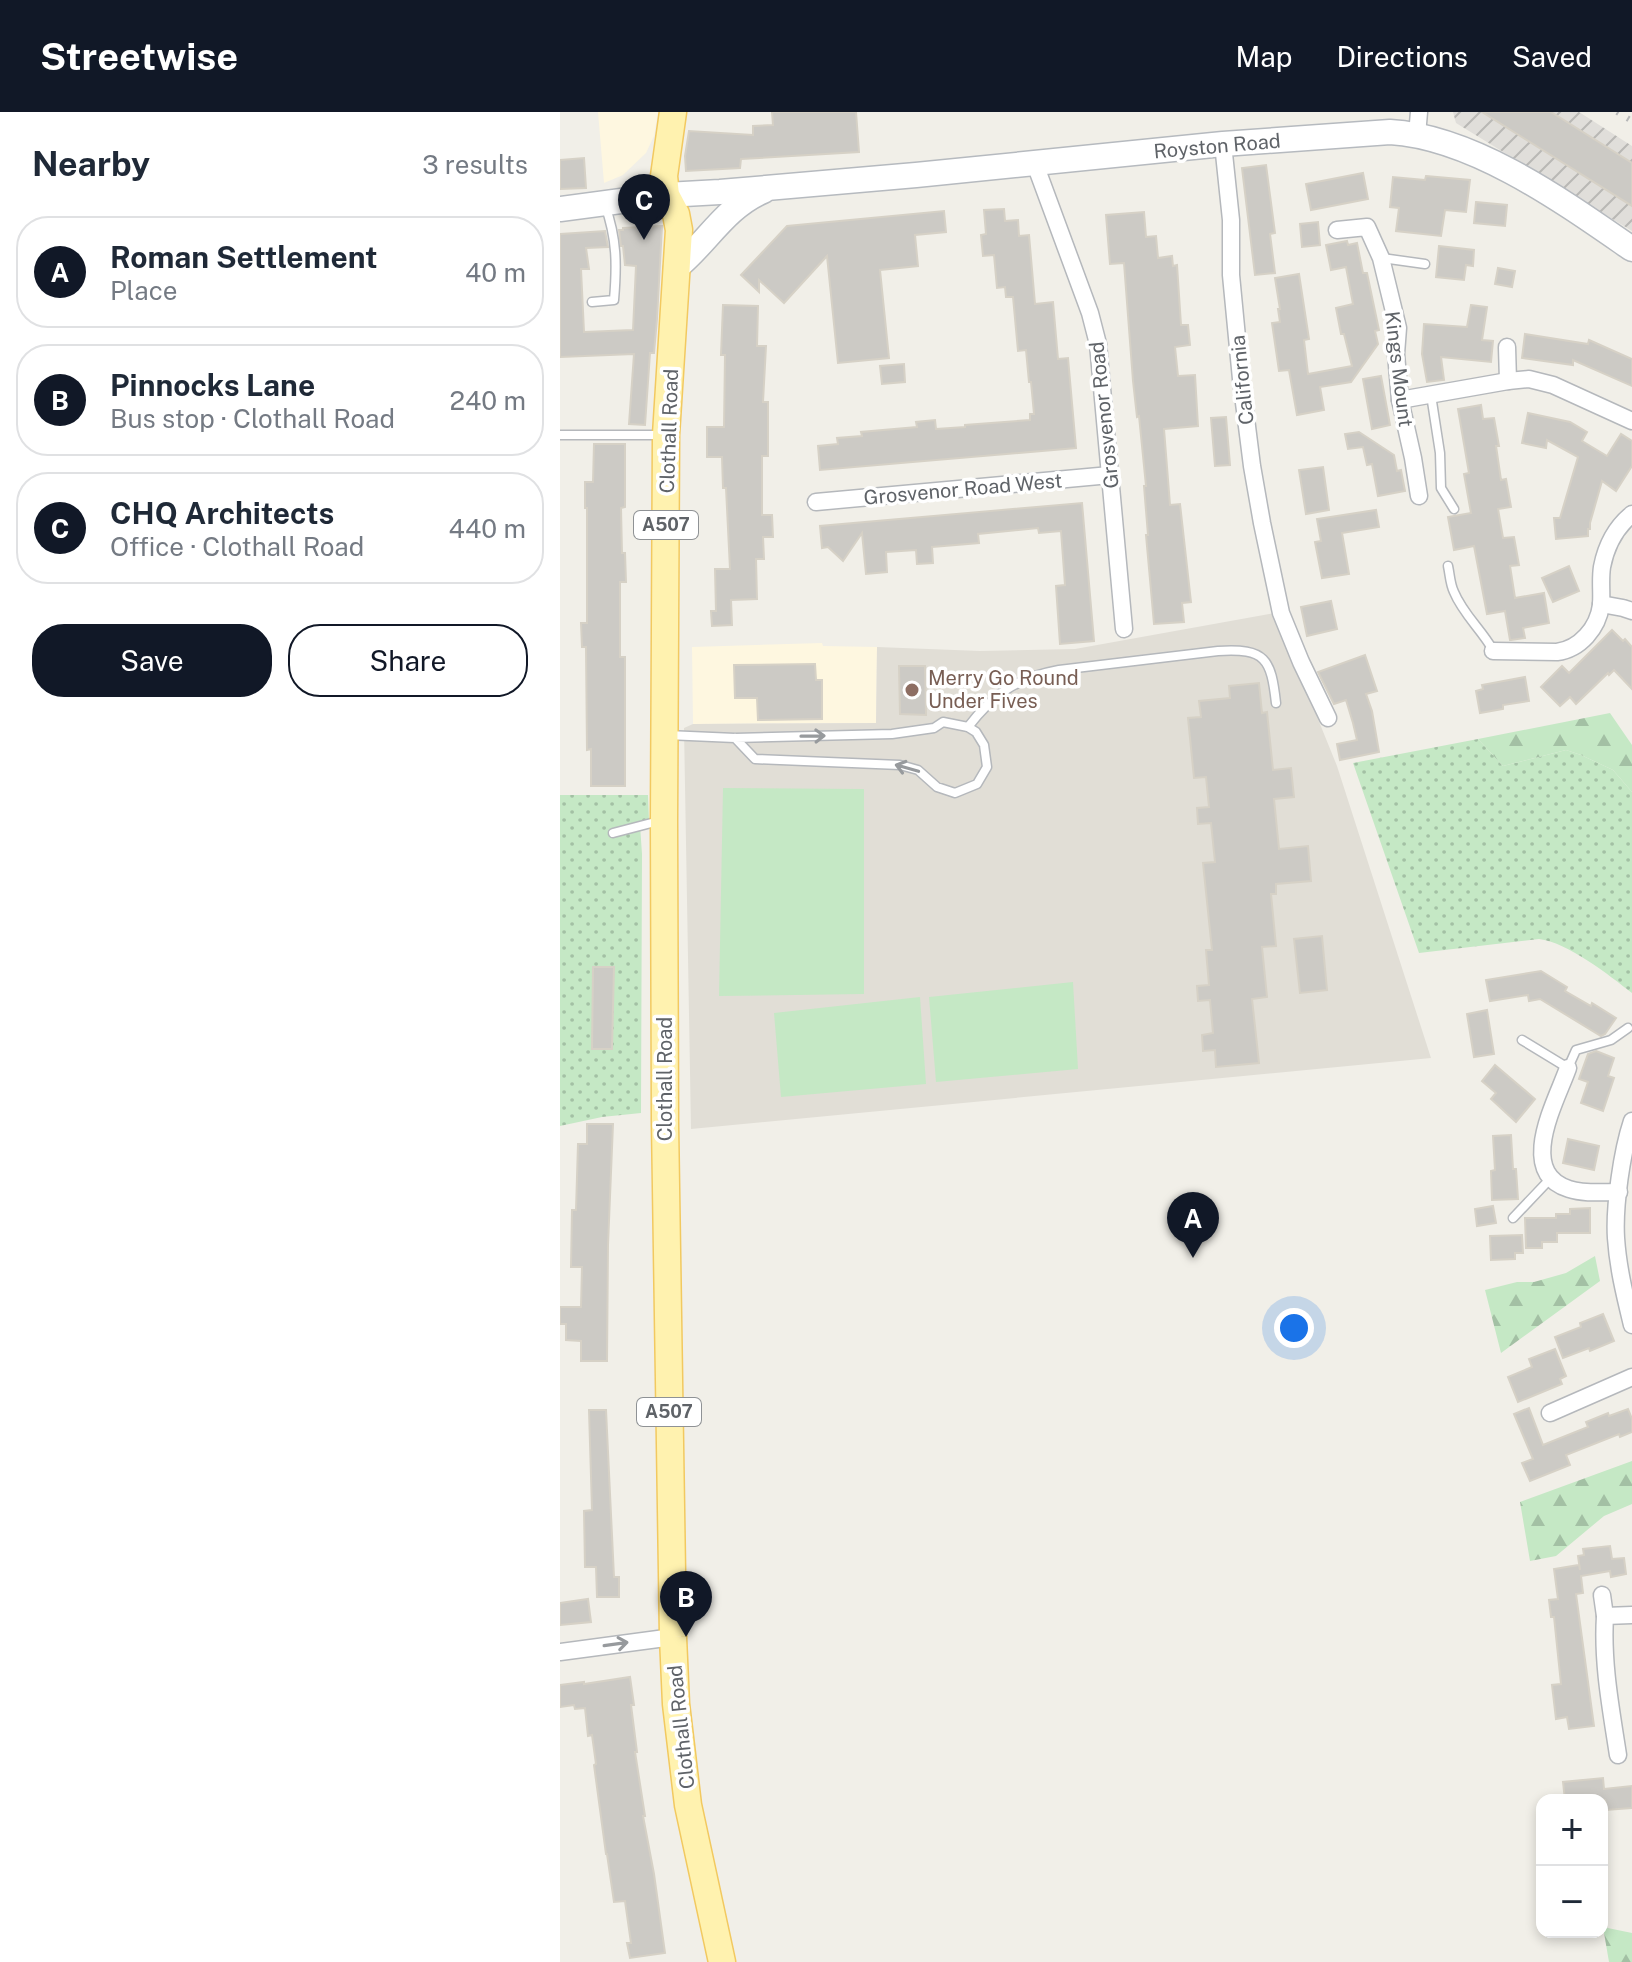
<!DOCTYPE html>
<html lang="en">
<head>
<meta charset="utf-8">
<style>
  :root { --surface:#fff; --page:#f6f6f7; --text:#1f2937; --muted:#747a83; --line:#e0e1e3; --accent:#111827 }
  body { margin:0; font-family:"Public Sans",sans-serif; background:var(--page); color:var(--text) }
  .controls { position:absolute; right:24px; bottom:24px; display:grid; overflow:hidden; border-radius:16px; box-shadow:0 4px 12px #0003 }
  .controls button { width:72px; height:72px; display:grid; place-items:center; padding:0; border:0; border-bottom:2px solid var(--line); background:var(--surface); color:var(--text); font:40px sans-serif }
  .you { position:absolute; left:734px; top:1216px; width:28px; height:28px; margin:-20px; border:6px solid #fff; border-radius:50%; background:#1a73e8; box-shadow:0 0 0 12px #1a73e833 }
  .badge { display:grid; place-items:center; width:52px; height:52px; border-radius:50%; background:var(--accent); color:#fff; font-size:26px; font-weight:700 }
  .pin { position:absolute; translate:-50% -66px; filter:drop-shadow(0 2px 4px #0008) }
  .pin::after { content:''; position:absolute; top:42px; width:28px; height:24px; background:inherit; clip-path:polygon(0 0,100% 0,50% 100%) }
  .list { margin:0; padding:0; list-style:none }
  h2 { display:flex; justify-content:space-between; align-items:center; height:104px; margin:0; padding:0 32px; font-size:34px }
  h2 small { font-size:26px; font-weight:400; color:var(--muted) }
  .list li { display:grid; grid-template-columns:52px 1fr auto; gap:24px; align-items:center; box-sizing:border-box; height:112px; margin:0 16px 16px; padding:0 16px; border:2px solid var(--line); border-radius:32px }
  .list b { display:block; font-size:30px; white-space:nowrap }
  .list p { margin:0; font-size:26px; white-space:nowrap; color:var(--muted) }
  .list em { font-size:26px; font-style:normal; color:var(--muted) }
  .actions { display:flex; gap:16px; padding:24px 32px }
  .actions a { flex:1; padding:18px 0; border:2px solid var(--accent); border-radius:32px; text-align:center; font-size:28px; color:var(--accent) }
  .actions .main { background:var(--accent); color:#fff }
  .map { position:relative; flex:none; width:1072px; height:1850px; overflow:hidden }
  header { display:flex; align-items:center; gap:48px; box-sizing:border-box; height:112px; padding:0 40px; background:var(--accent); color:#fff }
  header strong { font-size:38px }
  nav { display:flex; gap:44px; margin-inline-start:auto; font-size:28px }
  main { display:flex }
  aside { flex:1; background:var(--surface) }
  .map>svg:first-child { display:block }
  .commercial { fill:#fef7e0 }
  .industrial { fill:url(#industrial-furrows) }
  .education { fill:#e1ded6 }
  .grass { fill:url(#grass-dots) }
  .forest { fill:url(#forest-firs) }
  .pitch { fill:#c5e8c5 }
  .building { fill:#cccac5; stroke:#d6d1c6; stroke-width:2 }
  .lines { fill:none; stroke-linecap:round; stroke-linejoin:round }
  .lane-casing { stroke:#b5b8bc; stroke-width:11 }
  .street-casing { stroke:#b5b8bc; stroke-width:19 }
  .secondary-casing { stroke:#b6babf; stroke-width:27 }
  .primary-casing { stroke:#f2c960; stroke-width:29 }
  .lane { stroke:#fff; stroke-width:8 }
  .street { stroke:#fff; stroke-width:16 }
  .secondary { stroke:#fff; stroke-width:24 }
  .primary { stroke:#fff2af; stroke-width:26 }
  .rail { stroke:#b6b7b8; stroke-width:6; stroke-dasharray:2 10; stroke-linecap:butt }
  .oneway { stroke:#979a9d }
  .education-dot { fill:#8d6e63; stroke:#fff; stroke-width:3 }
  .labels { text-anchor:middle; stroke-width:7; stroke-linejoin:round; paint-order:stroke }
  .shield { fill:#fff; stroke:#8f9295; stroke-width:2 }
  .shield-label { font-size:18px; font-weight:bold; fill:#5f6368 }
  .street-label { font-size:20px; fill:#5f6368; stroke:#fff }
  .education-label { font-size:20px; fill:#785e54; stroke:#fff; text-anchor:start }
</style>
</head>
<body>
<header>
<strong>Streetwise</strong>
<nav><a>Map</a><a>Directions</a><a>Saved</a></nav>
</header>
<main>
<aside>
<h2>Nearby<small>3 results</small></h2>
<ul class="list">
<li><span class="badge">A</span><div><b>Roman Settlement</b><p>Place</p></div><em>40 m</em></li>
<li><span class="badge">B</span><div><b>Pinnocks Lane</b><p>Bus stop · Clothall Road</p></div><em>240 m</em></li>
<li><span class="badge">C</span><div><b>CHQ Architects</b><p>Office · Clothall Road</p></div><em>440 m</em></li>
</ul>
<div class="actions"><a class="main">Save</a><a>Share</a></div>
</aside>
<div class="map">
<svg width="1072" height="1850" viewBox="0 0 1072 1850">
  <defs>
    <pattern id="industrial-furrows" width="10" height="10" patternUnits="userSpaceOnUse" patternTransform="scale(2)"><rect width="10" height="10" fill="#e0deda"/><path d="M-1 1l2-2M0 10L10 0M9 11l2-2" fill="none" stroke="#b9b8b5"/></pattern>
    <pattern id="grass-dots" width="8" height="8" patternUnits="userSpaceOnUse" patternTransform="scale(2)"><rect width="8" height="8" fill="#c5e8c5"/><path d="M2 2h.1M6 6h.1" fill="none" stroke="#a3c0a4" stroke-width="1.8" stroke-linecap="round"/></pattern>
    <pattern id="forest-firs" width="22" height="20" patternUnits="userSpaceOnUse" patternTransform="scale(2)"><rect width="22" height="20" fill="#c5e8c5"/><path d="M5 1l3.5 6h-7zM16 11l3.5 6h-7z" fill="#a3c0a4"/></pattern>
  </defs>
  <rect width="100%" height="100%" fill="#f1efe8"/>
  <g class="commercial">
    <path d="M38 0H98L94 24 86 41 63 63 44 71Z"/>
    <path d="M262 531 263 534 317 535 316 611 133 612 132 535Z"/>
  </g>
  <path class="industrial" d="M893 0H1019L1072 34V119L896 11Z"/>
  <path class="education" d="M715 501 777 654 871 946 131 1017 124 616 133 612 316 611 317 535 420 539 515 537Z"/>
  <g class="grass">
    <path d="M918 627 943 654 1006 638 1021 643 1053 658 1072 680V881C1049 863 1007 830 979 827L859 841 793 651Z"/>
    <path d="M0 683H88L89 709 80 713 82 742 81 1001 42 1005 0 1014Z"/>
  </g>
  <g class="forest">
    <path d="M1050 601 1072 633V680L1053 658 1021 643 1006 638 943 654 918 627Z"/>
    <path d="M1035 1144 1040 1169 941 1241 925 1178 957 1170H974L1006 1161Z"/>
    <path d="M1072 1349V1392L1044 1404 996 1444 970 1449 960 1390Z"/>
    <path d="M1043 1815 1072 1821V1850H1049Z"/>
  </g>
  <g class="pitch">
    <path d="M163 676 304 677V882L159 884Z"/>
    <path d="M513 870 518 957 376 970 369 885Z"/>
    <path d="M360 885 366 972 221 985 214 901Z"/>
  </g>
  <g class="building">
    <path d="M212 0H296L299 40 181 47 180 56 126 59 125 44 129 19 193 23V14L213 13Z"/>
    <path d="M922 0H991L1072 51V94Z"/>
    <path d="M24 46 26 76 0 77V48Z"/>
    <path d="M706 53 715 121 710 122 715 161 695 163 682 56Z"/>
    <path d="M803 61 808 87 751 98 746 72Z"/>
    <path d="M866 64 910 68 906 100 885 98 881 124 836 119 839 96 830 95 833 65 865 68Z"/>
    <path d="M916 90 947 93 945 114 914 111Z"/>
    <path d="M444 97 445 109 458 108 459 124 469 123 475 192 493 190 498 247 508 246 516 336 260 358 258 334 278 332 277 326 302 324 301 320 357 315 356 310 375 308 376 317 405 315V313L470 308V302H474L471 270H469L466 238 458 239 453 185H446L445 175 437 176 434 143 423 144 421 123 426 122 424 98Z"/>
    <path d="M384 99 386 120 355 123 358 154 320 158 329 246 278 251 267 144 224 191 199 168V180L181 163 227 114Z"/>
    <path d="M584 100 586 125 596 124 598 146 612 144 613 154 617 153 621 213H628L630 233 615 235 618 264 635 263 638 314 604 317 610 393 620 392 631 490 622 491 624 510 594 512 586 423H588L584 374H586L579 304 577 305 573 269 564 151 550 152 546 103Z"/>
    <path d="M758 110 760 133 742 135 740 112Z"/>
    <path d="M102 114 97 207 94 241H90L85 313 69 312 74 242 0 245V122L45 119 48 135 26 136 29 157H21L24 220 73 218 76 154 65 153 63 134H61L59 118H63V116Z"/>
    <path d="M787 129 788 133 797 131 803 161H807L819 218 815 219 818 232 791 270 760 275 764 298 737 303 729 258 719 259 712 211 720 210 718 197H720L715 166 739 162 749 227 744 228 748 262 792 254 784 222H781L776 196 793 192 786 155 771 158 766 133Z"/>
    <path d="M879 134 914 138 913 154 906 153 904 168 876 165Z"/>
    <path d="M938 156 955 159 952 175 935 172Z"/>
    <path d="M163 193 198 194 197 234H206L203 290H208V344H202V403H212L213 425H203L204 447H196L197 487 171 488 172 513 152 514 151 499H156L155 457H170L166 376H163L162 345H147V315H164L165 243H161Z"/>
    <path d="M911 193 927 195 922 228 933 229 931 250 881 245 884 268 867 270 862 242 864 212 907 215Z"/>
    <path d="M965 222 1028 232 1029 228 1072 247V274L1013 248V253L962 246Z"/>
    <path d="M344 252 345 270 322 272 320 254Z"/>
    <path d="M821 264 830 313 812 317 803 267Z"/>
    <path d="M921 293 923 307 934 306 939 334H936L941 368 946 367 951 395 938 397 943 426 954 425 959 453 950 454 955 486 984 481 989 511 963 516 965 526 951 528H950L945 499 927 502 914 434 894 438 888 405 911 401 904 362 909 361 898 297Z"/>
    <path d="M968 301 1010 310 1027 320 1022 329 1047 344 1061 322 1072 329V354L1056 379 1042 369 1030 411V417H1028V424L996 427 994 406H1000L1018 345 987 328 986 336 962 331Z"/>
    <path d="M666 305 670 353 655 354 651 306Z"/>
    <path d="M799 320 834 343 837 359 841 358 845 379 818 384 812 352 807 353 803 335 788 337 785 322Z"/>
    <path d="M34 332H65V395L61 396 62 441H65L66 470H60V545H65V674H31V637L27 638 26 535H22L21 511H27V396H25V370H33Z"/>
    <path d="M763 355 769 398 746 402 739 358Z"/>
    <path d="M522 391 534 529 500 532 496 474 505 473 501 419 479 421 478 416 418 422 419 431 372 435 373 451 357 452 356 438 326 440 327 460 306 462 302 421 283 449 268 435 262 436 260 414Z"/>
    <path d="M816 398 819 415 782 421 789 462 762 466 755 430 761 429 757 407Z"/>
    <path d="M1009 454 1019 479 993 490 982 466Z"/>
    <path d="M771 489 777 517 747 524 741 495Z"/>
    <path d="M1052 518 1063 529 1065 527 1072 535V577L1054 558 1049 563 1048 561 1016 592 1010 585 1000 594 981 575 1002 554 1009 561Z"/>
    <path d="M805 543 817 579 806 582 812 599 819 640 780 648 777 632 797 628 793 611 786 588 774 592 758 560Z"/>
    <path d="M255 552 256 568H262V607L198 608 197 586H175L174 553Z"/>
    <path d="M339 554H365L366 603 340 602Z"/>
    <path d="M965 565 969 589 943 593V597L920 601 916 579 923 577 922 573Z"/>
    <path d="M699 571 702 601 707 600 713 658 731 656 734 685 714 687 719 737 748 734 751 769 716 772V782H711L716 834 702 835 707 885 692 887 699 951 656 955 655 938 643 939 642 923 653 921 650 888 638 889 637 874 649 873 646 838H652L643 751 655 750 651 711 638 712 637 696 649 695 646 665 634 666 628 606 641 605 639 589 670 586 669 574Z"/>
    <path d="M762 824 767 878 740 881 734 827Z"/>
    <path d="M33 855H54L52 937H32Z"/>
    <path d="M981 859 1007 875 1005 879 1031 894 1032 891 1056 906 1045 922 1041 924 980 887 969 889 968 883 930 889 926 868Z"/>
    <path d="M927 898 934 942 914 945 907 902Z"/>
    <path d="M1036 939 1054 946 1048 964 1054 966 1043 999 1021 991 1028 970 1019 967 1028 942Z"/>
    <path d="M935 953 975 987 956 1010 931 987 936 981 922 969Z"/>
    <path d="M27 1012H53L48 1133 47 1249H21V1229L6 1228V1212H0V1195H21L22 1155H11L12 1098H16L18 1032H27Z"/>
    <path d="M951 1023 953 1057H956L958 1087 932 1088 931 1059 935 1058 933 1024Z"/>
    <path d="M1008 1027 1039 1034 1034 1058 1003 1051Z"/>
    <path d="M933 1094 936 1111 917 1114 915 1097Z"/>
    <path d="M1030 1096V1121H997V1130H982V1136H966L965 1106H996V1102H1010V1097Z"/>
    <path d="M962 1123 963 1141H955V1147L931 1148 930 1124Z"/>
    <path d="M1043 1202 1054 1229 1030 1239 1029 1236 1003 1246 995 1225 1021 1215 1020 1211Z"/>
    <path d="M995 1237 1006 1264 1000 1267 1002 1272 958 1290 948 1265 972 1255 969 1247Z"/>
    <path d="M969 1296 983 1333 1028 1315 1026 1310 1048 1301 1049 1304 1068 1297 1072 1307V1320L1060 1325 1059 1322 1006 1343 1010 1353 970 1369 962 1351 973 1347 954 1302Z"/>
    <path d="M29 1298H46L54 1465H59V1485H37L36 1455H25L24 1399 32 1398Z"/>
    <path d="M1050 1434 1052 1447 1064 1446 1066 1462 1051 1465 1050 1459 1021 1464 1023 1481 1016 1482 1034 1614 1009 1617 1007 1605 996 1607 992 1573 1001 1572 994 1505H991L989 1488 998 1487 994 1457 1019 1453 1020 1458 1018 1444 1024 1443 1023 1437Z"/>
    <path d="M28 1487 31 1510 0 1513V1491Z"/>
    <path d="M70 1565 74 1593H71L77 1640H75L85 1704H83L94 1762 105 1841 70 1846 67 1831H71L65 1789 54 1790 47 1742H46L34 1653 36 1652 32 1623 28 1624 25 1596 15 1597 14 1593 0 1595V1573L24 1570V1572Z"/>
    <path d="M1043 1666 1044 1677 1072 1674V1696L1046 1698 1045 1688H1005L1003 1670Z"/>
  </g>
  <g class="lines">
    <g class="lane-casing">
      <g id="lane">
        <path d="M822 146 865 152"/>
        <path d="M32 190 54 188C57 153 57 127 45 93"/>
        <path d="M871 283 880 341 881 376 894 397"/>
        <path d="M0 323H103"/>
        <path d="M888 454C890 463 890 472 894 480 903 502 921 517 933 538"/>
        <path d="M408 615C434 581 457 566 499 558L658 539C706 536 711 547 716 591"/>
        <path d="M107 623 175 626 332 622 374 616 383 610 408 615 416 620 424 633 427 655 417 672 395 681 377 675 358 658 340 653 195 647 175 626"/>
        <path d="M53 721 99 709"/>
        <path d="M962 928 1008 956 1016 938 1051 928 1068 916"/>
        <path d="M953 1106 991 1066"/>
      </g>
    </g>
    <g class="street-casing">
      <g id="street">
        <path d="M857 23 859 0"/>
        <path d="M663 32 671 108V163L681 267 692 354 702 411 721 501 741 550 768 606"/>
        <path d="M475 52 530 201 538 232 564 517"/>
        <path d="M777 118 807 115 821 146 838 216 836 242 840 288 853 346 859 384"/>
        <path d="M947 235 948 269"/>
        <path d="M840 288 948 269 969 267 993 273 1072 309"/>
        <path d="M256 390 550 363"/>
        <path d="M1041 492 1063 496 1072 499"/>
        <path d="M933 539 997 540C1020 537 1038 516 1041 493 1042 480 1040 468 1042 455 1046 434 1055 416 1072 402"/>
        <path d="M1008 956C996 990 956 1060 1009 1077 1024 1082 1043 1080 1059 1080"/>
        <path d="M1072 1009C1062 1039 1054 1094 1056 1126 1058 1156 1065 1184 1072 1213"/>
        <path d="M990 1301 1072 1265"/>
        <path d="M1042 1483 1045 1504"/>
        <path d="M0 1540 113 1525"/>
        <path d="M1058 1643C1051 1597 1042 1551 1045 1504L1072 1503"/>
      </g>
    </g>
    <g class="secondary-casing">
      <g id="secondary">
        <path d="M0 97 106 83 160 80 356 63 663 32 830 20C914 25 1004 90 1072 137"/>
        <path d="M116 156C148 130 164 96 203 79"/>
      </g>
    </g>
    <g class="primary-casing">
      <path id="primary" d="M113 0 104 64 106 83 116 102 119 118 106 323 104 709 105 1011 113 1525 116 1592 128 1693 162 1850"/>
    </g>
    <use href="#lane" class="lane"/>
    <use href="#street" class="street"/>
    <use href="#secondary" class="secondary"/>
    <use href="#primary" class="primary"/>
    <path class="rail" d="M1057 0 1072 9"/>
  </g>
  <defs><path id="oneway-shaft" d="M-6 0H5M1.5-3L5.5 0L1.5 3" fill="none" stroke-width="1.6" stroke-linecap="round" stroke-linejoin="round" transform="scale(2)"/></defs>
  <g class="oneway">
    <use href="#oneway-shaft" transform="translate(253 624) rotate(-1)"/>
    <use href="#oneway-shaft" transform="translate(347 656) rotate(-164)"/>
    <use href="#oneway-shaft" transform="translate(56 1532) rotate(-8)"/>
  </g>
  <circle class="education-dot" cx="352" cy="578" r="8"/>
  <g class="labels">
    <g class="shield">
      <rect x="74" y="399" width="64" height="28" rx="6"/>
      <rect x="77" y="1286" width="64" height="28" rx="6"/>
    </g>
    <g class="shield-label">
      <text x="106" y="419">A507</text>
      <text x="109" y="1306">A507</text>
    </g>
    <g class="street-label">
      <text transform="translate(657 34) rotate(-5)" y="7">Royston Road</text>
      <text transform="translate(839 257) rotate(83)" y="7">Kings Mount</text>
      <text transform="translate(682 268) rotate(-96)" y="7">California</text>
      <text transform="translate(544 303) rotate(-96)" y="7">Grosvenor Road</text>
      <text transform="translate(109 319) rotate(-88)" y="7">Clothall Road</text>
      <text transform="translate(403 377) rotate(-5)" y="7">Grosvenor Road West</text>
      <text transform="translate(105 967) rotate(-90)" y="7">Clothall Road</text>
      <text transform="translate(121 1615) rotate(-96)" y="7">Clothall Road</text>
    </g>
    <g class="education-label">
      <text x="368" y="573">Merry Go Round<tspan x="368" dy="23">Under Fives</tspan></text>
    </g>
  </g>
</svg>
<div class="controls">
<button>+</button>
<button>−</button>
</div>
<div class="you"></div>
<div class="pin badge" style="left:633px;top:1146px">A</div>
<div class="pin badge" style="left:126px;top:1525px">B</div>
<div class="pin badge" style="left:84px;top:128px">C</div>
</div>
</main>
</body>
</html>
